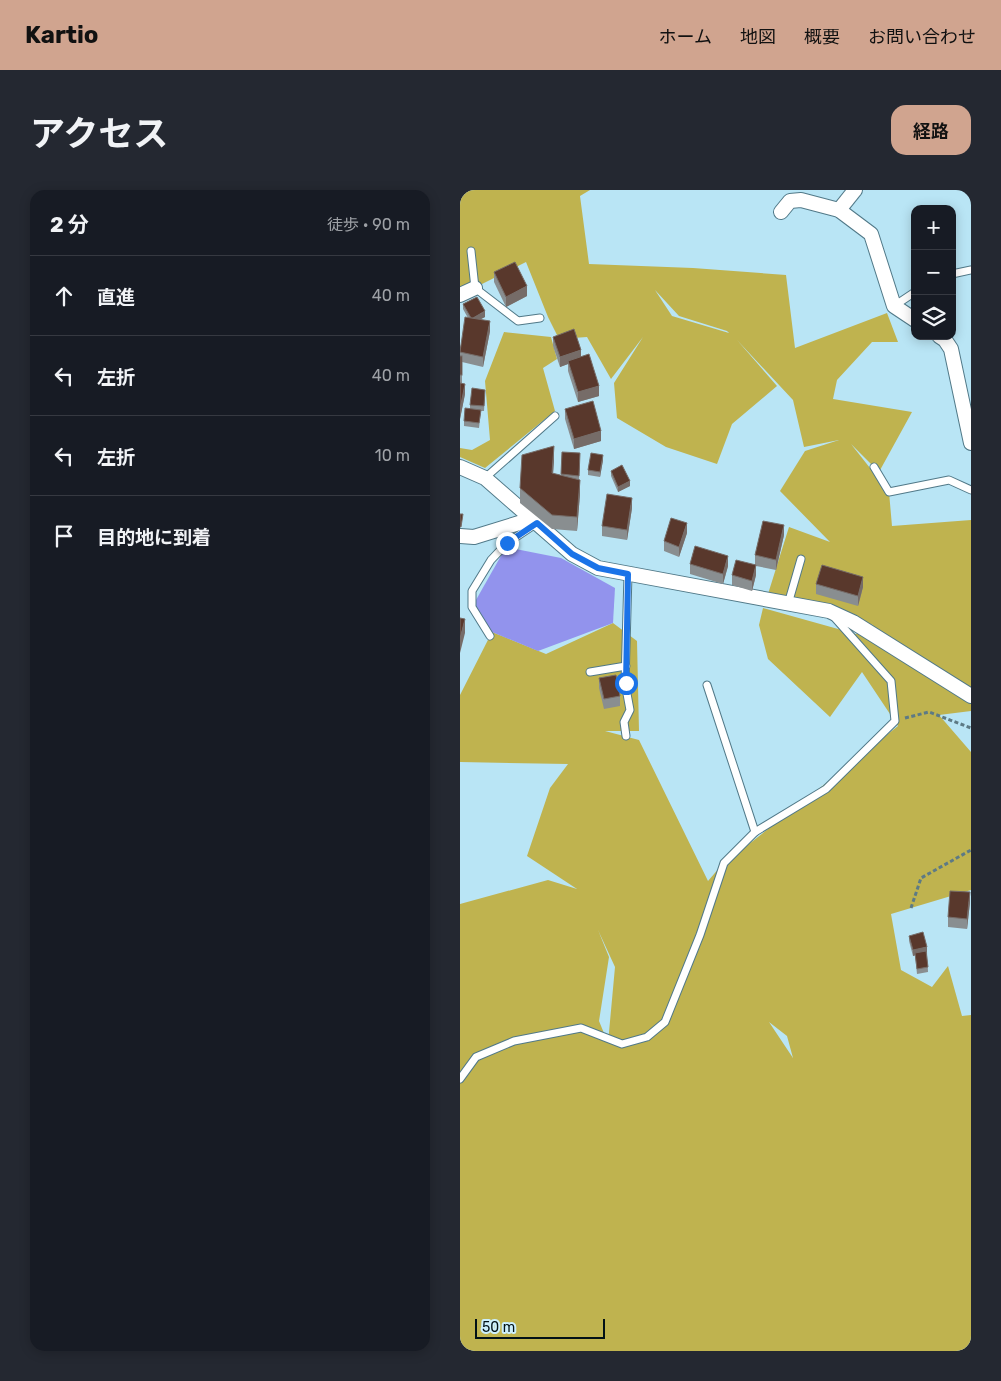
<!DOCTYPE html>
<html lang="ja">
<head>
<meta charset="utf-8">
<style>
  :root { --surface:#171b24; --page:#242831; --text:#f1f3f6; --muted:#9ea1a6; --line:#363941; --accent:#d0a48f }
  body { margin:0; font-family:Rubik,"Noto Sans JP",sans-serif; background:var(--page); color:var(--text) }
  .controls { position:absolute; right:15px; top:15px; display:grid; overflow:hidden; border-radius:10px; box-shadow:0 2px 12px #0003 }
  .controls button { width:45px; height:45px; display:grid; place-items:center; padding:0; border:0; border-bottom:1px solid var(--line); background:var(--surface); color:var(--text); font:25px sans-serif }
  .scale { position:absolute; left:15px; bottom:12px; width:130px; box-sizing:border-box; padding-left:5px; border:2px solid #021116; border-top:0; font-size:14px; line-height:18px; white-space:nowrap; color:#021116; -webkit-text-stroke:4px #cdf0fd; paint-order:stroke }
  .stop { position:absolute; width:15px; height:15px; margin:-11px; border:4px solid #1a73e8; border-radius:50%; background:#fff }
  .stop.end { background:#1a73e8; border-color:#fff; box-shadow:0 1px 5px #0008 }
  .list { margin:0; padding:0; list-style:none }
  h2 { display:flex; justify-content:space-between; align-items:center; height:65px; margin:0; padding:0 20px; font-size:21px }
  h2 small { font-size:16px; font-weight:400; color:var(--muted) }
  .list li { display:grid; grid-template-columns:32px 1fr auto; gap:15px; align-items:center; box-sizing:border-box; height:80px; padding:0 20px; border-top:1px solid var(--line) }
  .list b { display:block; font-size:19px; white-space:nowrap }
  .list em { font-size:16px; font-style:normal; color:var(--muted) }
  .icon { flex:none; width:28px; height:28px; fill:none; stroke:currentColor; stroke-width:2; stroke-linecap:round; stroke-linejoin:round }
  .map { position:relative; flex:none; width:511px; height:1161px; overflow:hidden; border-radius:15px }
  header { display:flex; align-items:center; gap:30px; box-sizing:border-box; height:70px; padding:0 25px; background:var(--accent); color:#111 }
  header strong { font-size:24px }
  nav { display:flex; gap:28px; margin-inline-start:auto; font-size:18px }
  .intro { display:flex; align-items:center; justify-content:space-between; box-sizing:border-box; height:120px; padding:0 30px }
  h1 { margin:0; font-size:35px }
  .button { padding:12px 22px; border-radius:15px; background:var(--accent); color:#111; font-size:18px; font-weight:700 }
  main { display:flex; gap:30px; padding:0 30px }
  aside { flex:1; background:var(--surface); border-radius:15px; box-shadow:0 2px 12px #0003 }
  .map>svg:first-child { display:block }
  .green { fill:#bfb34f; fill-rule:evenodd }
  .water { fill:#9293ed }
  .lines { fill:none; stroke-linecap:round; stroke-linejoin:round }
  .service-casing { stroke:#517988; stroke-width:9 }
  .minor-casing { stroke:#517988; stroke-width:16 }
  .path { stroke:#5d7a85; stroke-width:3; stroke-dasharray:4 2.5; stroke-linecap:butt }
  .service { stroke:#fff; stroke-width:7 }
  .minor { stroke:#fff; stroke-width:14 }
  .wall { fill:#898e90 }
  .shaded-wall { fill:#766c68 }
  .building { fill:#59382c; stroke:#766c68 }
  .route { stroke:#1a73e8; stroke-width:6 }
</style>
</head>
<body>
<header>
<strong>Kartio</strong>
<nav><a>ホーム</a><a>地図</a><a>概要</a><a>お問い合わせ</a></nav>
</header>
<div class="intro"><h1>アクセス</h1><a class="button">経路</a></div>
<main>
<aside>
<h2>2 分<small>徒歩 · 90 m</small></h2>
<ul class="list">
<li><svg class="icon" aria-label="ahead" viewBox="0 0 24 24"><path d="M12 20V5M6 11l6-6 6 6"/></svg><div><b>直進</b></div><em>40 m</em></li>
<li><svg class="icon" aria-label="left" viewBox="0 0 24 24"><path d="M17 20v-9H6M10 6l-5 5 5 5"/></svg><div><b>左折</b></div><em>40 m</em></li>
<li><svg class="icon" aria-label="left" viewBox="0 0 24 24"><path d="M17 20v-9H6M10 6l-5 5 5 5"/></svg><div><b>左折</b></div><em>10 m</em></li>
<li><svg class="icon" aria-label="arrive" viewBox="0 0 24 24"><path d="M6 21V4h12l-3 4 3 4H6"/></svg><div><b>目的地に到着</b></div></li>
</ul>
</aside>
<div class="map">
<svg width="511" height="1161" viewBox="0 0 511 1161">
  <rect width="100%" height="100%" fill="#b9e5f5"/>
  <g class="green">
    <path d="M0 0H130L120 6 129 74 233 78 326 85 335 158 427 123 438 152H412L377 190 373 209 452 222 419 282 391 254 429 302 432 336 511 330V521L479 525 511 562V700L431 724 441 780 472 797 488 776 502 826 511 825V1161H0V714L88 690 117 699 67 666 90 598 108 574 0 572V505L32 442 86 464 153 433 177 451 179 541H145L179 550 248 691 260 677 438 536 402 482 370 527 308 469 299 435 303 418 396 444 413 435 345 413 308 404 329 337 370 352 320 301 345 261 379 250 344 257 333 210 277 150 317 196 272 234 257 274 206 257 157 228 154 193 183 147 151 189 127 147 99 149 88 127 66 72 0 105ZM195 100 219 126 267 141 269 143 212 126ZM138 740 155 777 148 853 139 831 149 767ZM309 832 327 846 333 868Z"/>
    <path d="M44 142 91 147 97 169 83 178 95 221 25 278 0 267V258L12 260 30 250 25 191Z"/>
  </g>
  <path class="water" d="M46 357 101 368 155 398 153 433 78 461 32 442 12 417Z"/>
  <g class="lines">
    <g class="service-casing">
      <g id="service">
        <path d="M11 61 15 98 58 131 80 128"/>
        <path d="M492 84 511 80"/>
        <path d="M434 116 455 102"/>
        <path d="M414 277 429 302 489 290 511 300"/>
        <path d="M25 288 95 226"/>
        <path d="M328 414 341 369"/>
        <path d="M30 446 12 417V401L31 370 47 353 77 333"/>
        <path d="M130 482 166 476"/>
        <path d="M247 495 295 642 366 599 435 531 431 491 374 427"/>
        <path d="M166 546 164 532 170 520 165 493 168 384"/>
        <path d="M0 889 16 867 54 851 121 838 162 854 187 847 205 832 240 745 264 673 295 642"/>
      </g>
    </g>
    <g class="minor-casing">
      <g id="minor">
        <path d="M379 20 395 0"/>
        <path d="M321 22 330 11 341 10 379 20 411 44 434 116 455 130"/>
        <path d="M0 105 15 98"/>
        <path d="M479 146 485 150 491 159 511 253"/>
        <path d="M0 277 25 288 112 364 138 378 369 421 393 432 511 506"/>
        <path d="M0 346 14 347 72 329"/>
      </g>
    </g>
    <g class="path">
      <path d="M445 528 469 522 511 538"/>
      <path d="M451 718 461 688 511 660"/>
    </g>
    <use href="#service" class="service"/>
    <use href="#minor" class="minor"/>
  </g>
  <g class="wall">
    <path d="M34 82 67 106 46 117 34 92Z"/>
    <path d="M3 114 25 127 20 129 30 141 23 177 2 172V193L5 204 0 229V158L8 128 3 119Z"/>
    <path d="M93 147 121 167 139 206 118 212 108 181V174L100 177 93 156Z"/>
    <path d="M25 205 24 221H21L19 238 4 236V231L10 218V215Z"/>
    <path d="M105 219 141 251 114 259 105 229Z"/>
    <path d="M102 262 120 273 119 290 120 304 117 341 92 339 60 313V298L94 270 93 284 101 285Z"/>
    <path d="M143 270 140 287 128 285V280Z"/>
    <path d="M151 281 170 296 158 302 151 286Z"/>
    <path d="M172 318 167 350 142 346V336Z"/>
    <path d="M227 343 219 367 204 361V351Z"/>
    <path d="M324 345 316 380 296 376V385L292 401 272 395V385L295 374V365Z"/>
    <path d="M230 374 268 376 263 394 230 384Z"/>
    <path d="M356 394 403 397 398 416 356 404Z"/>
    <path d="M139 488 160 506V516L144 519 139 498Z"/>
    <path d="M510 712 507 739 488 737V727Z"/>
    <path d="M449 746 467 762 468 782 457 784 455 765 453 766 449 751Z"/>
  </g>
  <g class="shaded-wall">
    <path d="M67 96V106L46 117V107Z"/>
    <path d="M25 121V127L12 134V129Z"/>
    <path d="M30 131V141L23 177V167Z"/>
    <path d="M121 160V170L108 171V174L100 177V167Z"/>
    <path d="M5 194V204L0 229V219Z"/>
    <path d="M139 196V206L118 212V202Z"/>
    <path d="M141 241V251L114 259V249Z"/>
    <path d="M94 256V270L92 298V283Z"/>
    <path d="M143 265V270L140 287V282Z"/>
    <path d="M120 290V304L117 341V327Z"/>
    <path d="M170 291V296L158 302V297Z"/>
    <path d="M172 308V318L167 350V340Z"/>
    <path d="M227 333V343L219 367V357Z"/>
    <path d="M324 335V345L316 380V370Z"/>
    <path d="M268 366V376L263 394V384Z"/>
    <path d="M296 375V385L292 401V391Z"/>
    <path d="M403 387V397L398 416V406Z"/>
    <path d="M5 429V443L0 463V449Z"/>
    <path d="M510 702V712L507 739V729Z"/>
    <path d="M467 757V762L453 766V760Z"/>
  </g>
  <g class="building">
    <path d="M55 72 67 96 46 107 34 82Z"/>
    <path d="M17 107 25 121 13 128H11L3 114Z"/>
    <path d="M5 127 30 131 23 167 0 162Z"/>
    <path d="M114 139 121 160 100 167 93 147Z"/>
    <path d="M129 164 139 196 118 202 108 171Z"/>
    <rect x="0" y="166" width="2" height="19"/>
    <path d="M0 193 5 194 0 219Z"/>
    <path d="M12 198 25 200 24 216 10 215Z"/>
    <path d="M133 211 141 241 114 249 105 219Z"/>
    <path d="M5 218 21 220 19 233 4 231Z"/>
    <path d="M94 256 92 283 120 290 117 327 92 325 60 298 62 265Z"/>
    <path d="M102 262 120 263 119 286 101 284Z"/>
    <path d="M131 263 143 265 140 282 128 280Z"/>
    <path d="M162 275 170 291 158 297 151 281Z"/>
    <path d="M147 304 172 308 167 340 142 336Z"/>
    <path d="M0 324H3L1 337H0Z"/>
    <path d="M211 328 227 333 219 357 204 351Z"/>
    <path d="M303 331 324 335 316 370 295 365Z"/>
    <path d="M235 356 268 366 263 384 230 374Z"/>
    <path d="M276 370 296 375 292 391 272 385Z"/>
    <path d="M362 375 403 387 398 406 356 394Z"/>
    <path d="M0 428 5 429 0 449Z"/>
    <path d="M156 485 160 506 144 509 139 488Z"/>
    <path d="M490 701 510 702 507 729 488 727Z"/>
    <path d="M463 742 467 757 453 760 449 746Z"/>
    <path d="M466 761 468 777 457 779 455 763Z"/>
  </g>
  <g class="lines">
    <path class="route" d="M47 353 77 333 112 364 138 378 168 384 166 493"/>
  </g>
</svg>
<div class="controls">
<button>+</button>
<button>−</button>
<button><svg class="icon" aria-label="layers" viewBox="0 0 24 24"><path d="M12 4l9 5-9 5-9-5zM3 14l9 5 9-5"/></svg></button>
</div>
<div class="scale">50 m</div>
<div class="stop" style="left:166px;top:493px"></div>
<div class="stop end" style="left:47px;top:353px"></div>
</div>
</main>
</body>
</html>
